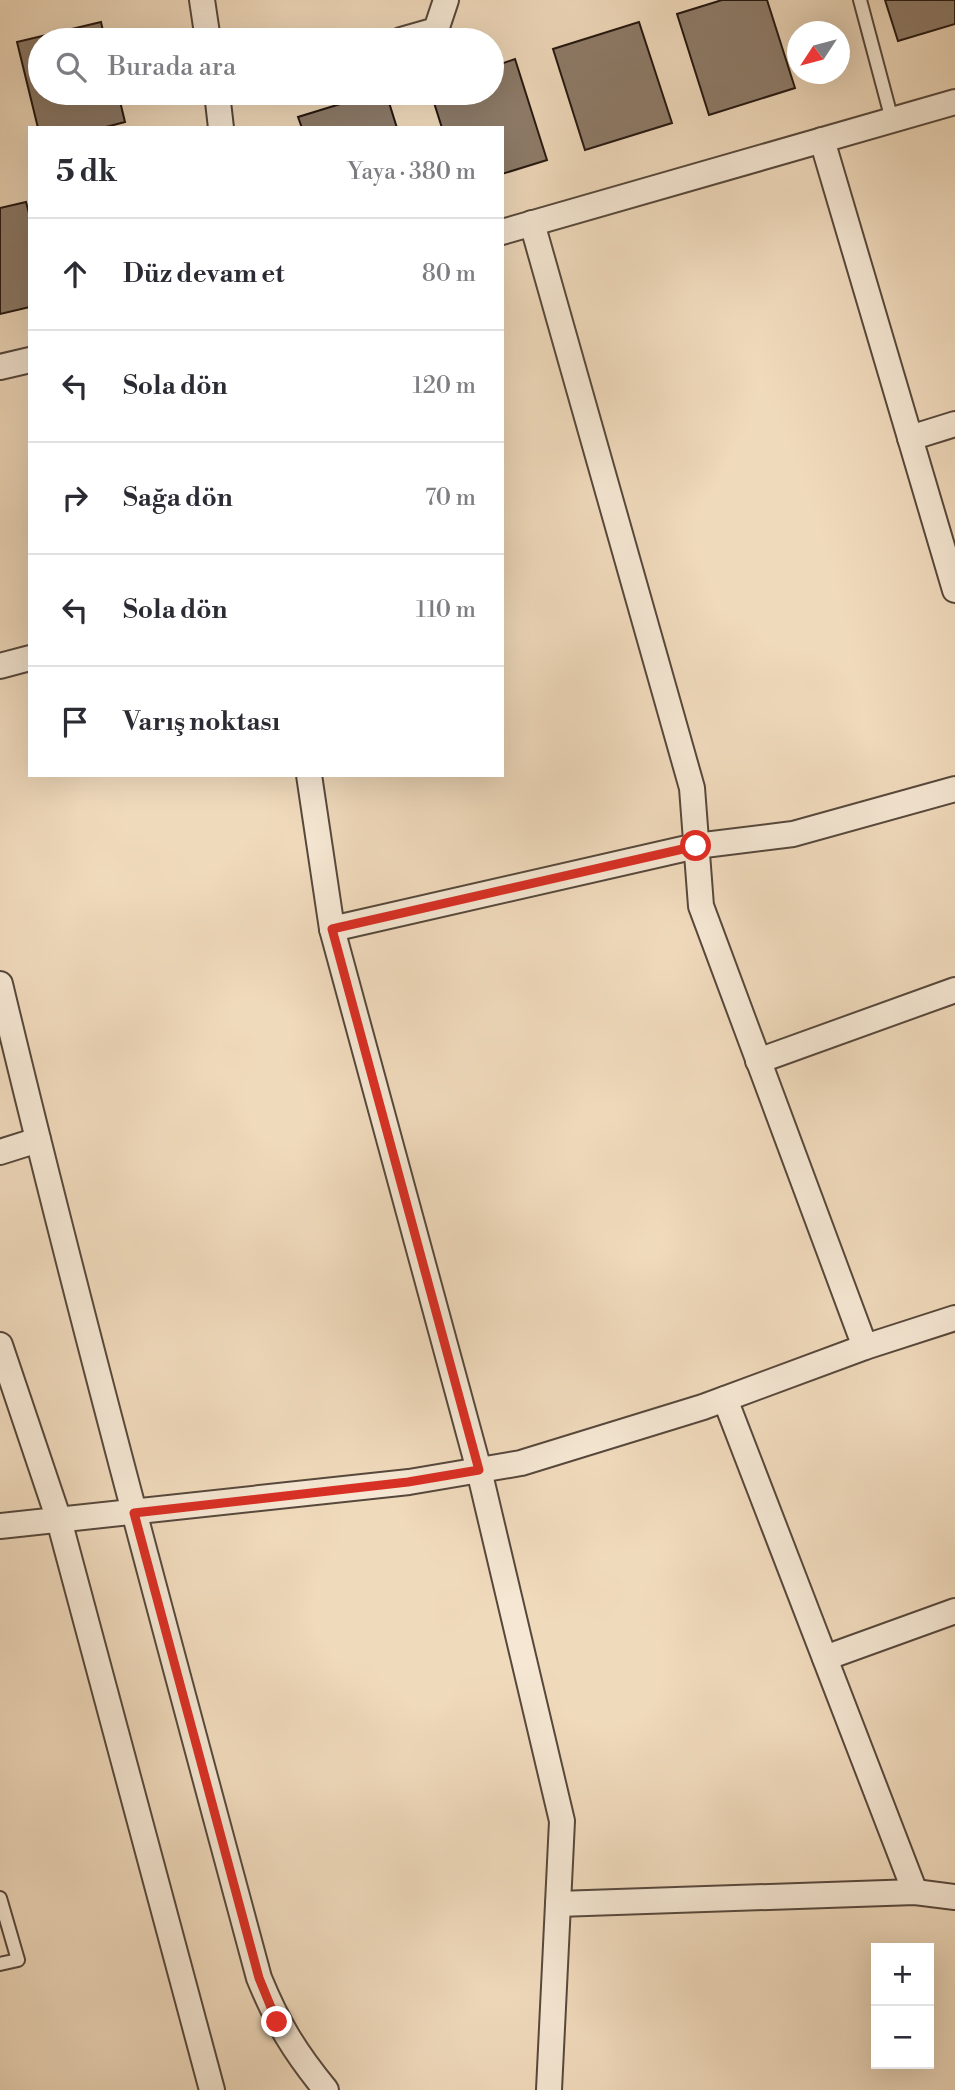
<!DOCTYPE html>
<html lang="tr">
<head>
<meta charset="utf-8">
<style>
  :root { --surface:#fff; --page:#f2f2f3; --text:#2b2b33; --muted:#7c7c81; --line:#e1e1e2 }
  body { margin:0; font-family:"Libre Bodoni",serif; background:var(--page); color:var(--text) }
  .controls { position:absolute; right:21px; bottom:21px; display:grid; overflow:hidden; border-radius:0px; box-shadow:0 7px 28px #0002 }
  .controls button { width:63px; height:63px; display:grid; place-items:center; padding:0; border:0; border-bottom:2px solid var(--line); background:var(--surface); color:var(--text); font:35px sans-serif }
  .compass { position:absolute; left:787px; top:21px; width:63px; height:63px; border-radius:50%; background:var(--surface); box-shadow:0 7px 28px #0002; rotate:234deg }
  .stop { position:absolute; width:21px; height:21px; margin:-16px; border:5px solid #d93025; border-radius:50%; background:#fff }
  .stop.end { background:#d93025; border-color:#fff; box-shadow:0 2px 7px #0008 }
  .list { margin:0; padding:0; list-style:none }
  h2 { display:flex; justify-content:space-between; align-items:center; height:91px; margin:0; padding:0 28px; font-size:30px }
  h2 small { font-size:23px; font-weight:400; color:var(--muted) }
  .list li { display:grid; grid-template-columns:46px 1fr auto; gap:21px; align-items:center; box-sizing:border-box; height:112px; padding:0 28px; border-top:2px solid var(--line) }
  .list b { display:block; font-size:26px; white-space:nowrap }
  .list em { font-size:23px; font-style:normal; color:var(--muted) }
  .icon { flex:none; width:38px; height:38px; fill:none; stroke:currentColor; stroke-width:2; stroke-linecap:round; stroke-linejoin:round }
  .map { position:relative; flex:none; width:955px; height:2090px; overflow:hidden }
  .search { position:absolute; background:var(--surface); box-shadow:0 7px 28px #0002; left:28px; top:28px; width:476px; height:77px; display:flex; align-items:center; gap:18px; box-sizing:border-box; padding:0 24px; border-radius:38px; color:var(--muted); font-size:26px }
  .panel { position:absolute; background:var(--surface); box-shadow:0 7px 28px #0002; left:28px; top:126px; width:476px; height:651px; border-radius:0px }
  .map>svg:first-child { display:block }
  .building { fill:#8e7c6a; stroke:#241711; stroke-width:2 }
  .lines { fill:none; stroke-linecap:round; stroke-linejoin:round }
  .lane-casing { stroke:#57483c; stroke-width:16 }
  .street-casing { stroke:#57483c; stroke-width:28 }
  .lane { stroke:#f5e7d3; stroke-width:12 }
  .street { stroke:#f5e7d3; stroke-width:24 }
  .route { stroke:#d93025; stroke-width:9 }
</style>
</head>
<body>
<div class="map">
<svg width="955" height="2090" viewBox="0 0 955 2090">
  <rect width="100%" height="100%" fill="#f0dabc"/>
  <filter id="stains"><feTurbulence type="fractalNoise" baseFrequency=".00286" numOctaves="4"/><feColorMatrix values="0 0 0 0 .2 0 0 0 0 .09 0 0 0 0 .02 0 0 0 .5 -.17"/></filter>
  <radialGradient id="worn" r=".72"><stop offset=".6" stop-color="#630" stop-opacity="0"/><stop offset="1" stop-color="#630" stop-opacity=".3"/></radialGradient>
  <g class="building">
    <path d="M722 0H767L795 88 709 115 677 14Z"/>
    <path d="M885 0H955V24L898 41Z"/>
    <path d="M101 22 105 40H40V93H118L125 122 102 128H38L17 42Z"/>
    <path d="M639 22 672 123 585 150 553 49Z"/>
    <path d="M515 59 547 160 502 174V128H442L431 93H492V67Z"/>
    <path d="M376 93H386L397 128H302L298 117Z"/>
    <path d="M26 202 30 217V307L0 314V208Z"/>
  </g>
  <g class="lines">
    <g class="lane-casing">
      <g id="lane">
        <path d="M860 0 892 120"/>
        <path d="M0 1898 18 1960 0 1964"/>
      </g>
    </g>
    <g class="street-casing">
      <g id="street">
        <path d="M202 0 208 40"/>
        <path d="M401 40 436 30 446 0"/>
        <path d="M217 93 221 128"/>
        <path d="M822 140 955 590"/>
        <path d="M532 223 692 788 701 906 865 1347"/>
        <path d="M502 232 955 102"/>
        <path d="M0 367 30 360"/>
        <path d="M910 438 955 424"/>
        <path d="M0 666 30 658"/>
        <path d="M309 775 332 929 479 1470 562 1821 549 2090"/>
        <path d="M332 929 696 846 793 834 955 789"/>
        <path d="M0 984C80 1317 170 1647 259 1978 278 2024 294 2051 326 2090"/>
        <path d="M758 1061 955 990"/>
        <path d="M0 1152 38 1140"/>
        <path d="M0 1345 59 1520 212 2090"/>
        <path d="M725 1399 915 1892"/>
        <path d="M0 1526 409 1482 521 1463 703 1407 865 1347 955 1318"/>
        <path d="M825 1658 955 1611"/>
        <path d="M558 1904 915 1892 955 1897"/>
      </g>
    </g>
    <use href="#lane" class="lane"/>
    <use href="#street" class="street"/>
  </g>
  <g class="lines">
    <path class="route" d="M277 2022 259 1978 134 1513 408 1482 479 1470 332 929 696 846"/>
  </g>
  <rect width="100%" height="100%" filter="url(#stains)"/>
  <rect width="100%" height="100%" fill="url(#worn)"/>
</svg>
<div class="controls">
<button>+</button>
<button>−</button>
</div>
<svg class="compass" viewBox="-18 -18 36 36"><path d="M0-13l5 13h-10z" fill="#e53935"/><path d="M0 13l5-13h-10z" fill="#7c7c81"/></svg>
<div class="stop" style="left:696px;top:846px"></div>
<div class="stop end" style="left:277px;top:2022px"></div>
<div class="search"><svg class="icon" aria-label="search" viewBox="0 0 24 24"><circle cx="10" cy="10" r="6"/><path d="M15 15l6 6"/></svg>Burada ara</div>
<section class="panel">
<h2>5 dk<small>Yaya · 380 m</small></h2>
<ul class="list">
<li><svg class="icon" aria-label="ahead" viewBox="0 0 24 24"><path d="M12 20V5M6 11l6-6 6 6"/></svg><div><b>Düz devam et</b></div><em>80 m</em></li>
<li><svg class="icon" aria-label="left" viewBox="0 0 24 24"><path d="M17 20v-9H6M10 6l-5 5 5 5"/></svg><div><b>Sola dön</b></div><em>120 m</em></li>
<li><svg class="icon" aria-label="right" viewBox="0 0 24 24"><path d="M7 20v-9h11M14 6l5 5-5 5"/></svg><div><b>Sağa dön</b></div><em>70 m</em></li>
<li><svg class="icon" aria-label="left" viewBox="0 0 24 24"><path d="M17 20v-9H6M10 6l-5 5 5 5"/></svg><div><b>Sola dön</b></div><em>110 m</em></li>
<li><svg class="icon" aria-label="arrive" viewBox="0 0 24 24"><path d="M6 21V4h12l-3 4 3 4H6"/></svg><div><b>Varış noktası</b></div></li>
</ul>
</section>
</div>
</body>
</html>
